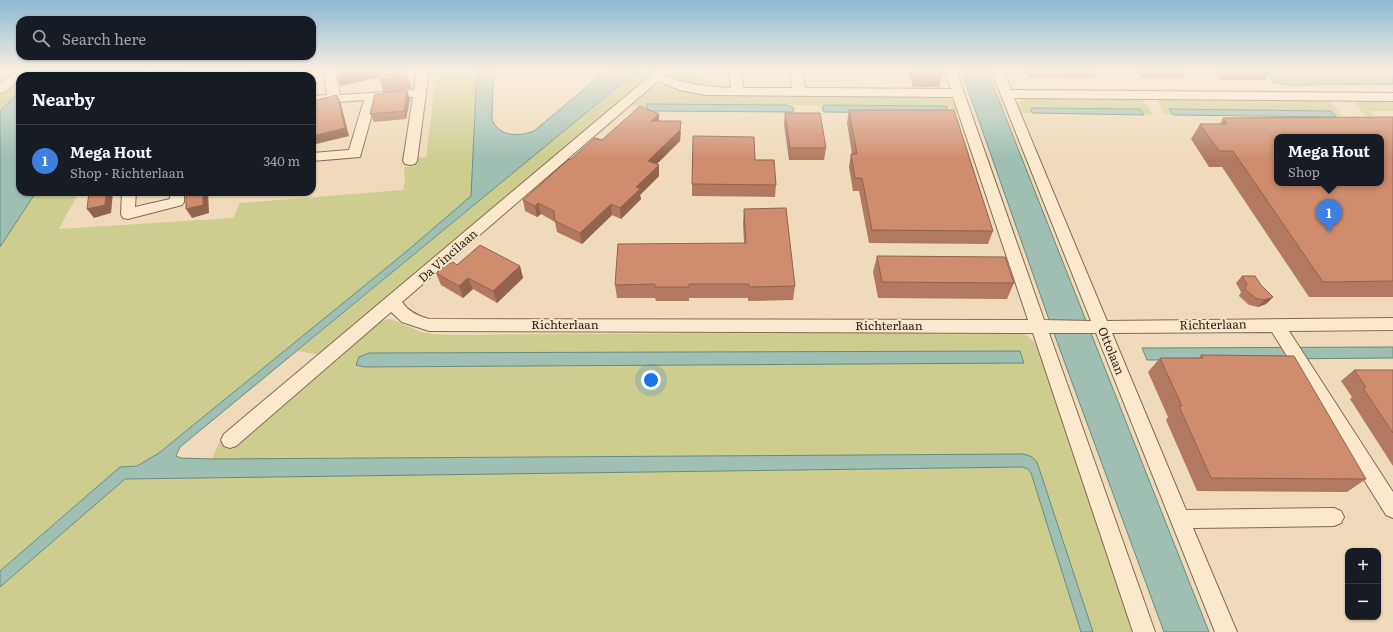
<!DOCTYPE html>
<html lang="en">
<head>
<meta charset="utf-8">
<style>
  :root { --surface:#171b24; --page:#20242c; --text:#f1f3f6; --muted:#9ea1a6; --line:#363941; --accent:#c9949c }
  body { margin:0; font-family:Literata,serif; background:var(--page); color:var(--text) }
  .controls { position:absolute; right:12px; bottom:12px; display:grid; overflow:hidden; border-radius:8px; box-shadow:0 1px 3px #0004 }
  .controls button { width:36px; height:36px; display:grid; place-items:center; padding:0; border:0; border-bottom:1px solid var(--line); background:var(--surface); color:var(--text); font:20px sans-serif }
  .you { position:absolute; left:651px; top:380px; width:14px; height:14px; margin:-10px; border:3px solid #fff; border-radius:50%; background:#1a73e8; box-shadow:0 0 0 6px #1a73e833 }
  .badge { display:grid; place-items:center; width:26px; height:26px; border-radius:50%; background:var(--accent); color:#fff; font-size:13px; font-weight:700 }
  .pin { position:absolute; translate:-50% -33px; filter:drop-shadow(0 1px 2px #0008) }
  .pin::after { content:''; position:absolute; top:21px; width:14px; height:12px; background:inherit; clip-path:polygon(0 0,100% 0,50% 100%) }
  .popup { position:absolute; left:1274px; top:134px; width:110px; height:52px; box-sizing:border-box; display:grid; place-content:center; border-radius:8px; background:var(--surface); filter:drop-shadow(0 1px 3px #0005); font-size:13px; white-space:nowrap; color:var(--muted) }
  .popup b { font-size:15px; color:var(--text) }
  .popup::after { content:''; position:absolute; left:50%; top:100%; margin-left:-8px; border:8px solid transparent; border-top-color:var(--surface) }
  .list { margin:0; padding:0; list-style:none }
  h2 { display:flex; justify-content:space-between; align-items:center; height:52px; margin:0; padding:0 16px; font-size:17px }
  h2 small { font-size:13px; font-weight:400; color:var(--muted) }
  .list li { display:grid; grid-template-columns:26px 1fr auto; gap:12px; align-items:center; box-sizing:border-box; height:72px; padding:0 16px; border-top:1px solid var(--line) }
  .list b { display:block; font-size:15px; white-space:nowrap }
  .list p { margin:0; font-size:13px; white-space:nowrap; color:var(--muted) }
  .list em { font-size:13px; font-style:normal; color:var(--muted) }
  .icon { flex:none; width:22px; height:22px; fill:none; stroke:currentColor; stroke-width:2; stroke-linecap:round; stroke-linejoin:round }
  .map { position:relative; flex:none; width:1393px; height:632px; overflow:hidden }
  .search { position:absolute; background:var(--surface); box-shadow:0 1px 3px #0004; left:16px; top:16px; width:300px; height:44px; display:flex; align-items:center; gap:10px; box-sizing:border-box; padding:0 14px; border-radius:12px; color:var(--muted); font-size:15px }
  .panel { position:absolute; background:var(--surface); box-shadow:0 1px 3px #0004; left:16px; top:72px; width:300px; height:124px; border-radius:12px }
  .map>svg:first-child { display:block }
  .green { fill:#cccd8e }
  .water { fill:#9fbfb3; stroke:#668d80 }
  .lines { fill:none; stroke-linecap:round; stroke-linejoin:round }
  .minor-casing { stroke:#866a54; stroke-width:2 }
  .minor { fill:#fae9cd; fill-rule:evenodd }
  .wall { fill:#b3795f }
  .shaded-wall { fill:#92634d }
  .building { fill:#d08d6e; stroke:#92634d; fill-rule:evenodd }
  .labels { text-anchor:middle; stroke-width:4; stroke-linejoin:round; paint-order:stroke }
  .street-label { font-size:12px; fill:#35241a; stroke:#f7e5ca }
</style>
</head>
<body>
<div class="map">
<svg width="1393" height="632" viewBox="0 0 1393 632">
  <rect width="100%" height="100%" fill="#efdaba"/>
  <g class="green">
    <path d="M116 70H148L145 76H112Z"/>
    <path d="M437 70H477L471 196 407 251 159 453 137 466 120 467 0 571V247L36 192H79L59 229 233 218 240 203 403 190 405 181 404 167 415 166 416 158 426 157Z"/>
    <path d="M638 70H656L321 355 298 351Z"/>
    <path d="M671 70H683L728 87C709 87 684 89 670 76Z"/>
    <path d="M20 79V91L0 111V93Z"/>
    <path d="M659 85 700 94 940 96C951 98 957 102 960 113H948L946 106 648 104 647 111 630 104 647 89Z"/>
    <path d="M1024 97 1140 99 1146 103 1153 114 1144 115 1140 109 1031 108 1032 113H1020L1016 105Z"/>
    <path d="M1162 98 1320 99 1332 103 1342 117H1336L1331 111 1169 109 1173 115H1165L1158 102V99Z"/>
    <path d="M1356 100H1393V111H1370L1374 116H1365L1354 103Z"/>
    <path d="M388 319C401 321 411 329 423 332 431 335 441 334 449 335L1011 331C1022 333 1031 336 1037 346L1134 632H1093L1037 462 212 459 220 441 232 446 376 323Z"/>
    <path d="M1022 467 1028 469 1031 473 1081 632H0V587L125 479Z"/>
  </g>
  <g class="water">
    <path d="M46 70H116L112 76H38Z"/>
    <path d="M477 70H496L493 82 492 120C500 137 518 137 534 131L601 75 604 76 612 70H638L180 447 176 456 181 458 212 459 1024 454 1032 457 1037 462 1093 632H1081L1031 473 1028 469 1022 467 125 479 0 587V571L120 467 137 466 159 453 407 251 471 196Z"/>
    <path d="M961 70H987L1209 632H1164L1052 328Z"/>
    <path d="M1265 70H1393V84L1288 85 1273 82Z"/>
    <path d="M20 91V192H36L0 247V111Z"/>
    <path d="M647 104 787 105 794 108 793 112 647 111Z"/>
    <path d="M824 105 946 106 948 113 824 112 822 107Z"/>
    <path d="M1031 108 1140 109 1144 115 1032 113Z"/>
    <path d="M1169 109 1331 111 1336 117 1173 115Z"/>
    <path d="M1393 347V358L1147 360 1142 348Z"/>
    <path d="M1020 351 1024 363 364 367 356 365 359 357 369 353Z"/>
  </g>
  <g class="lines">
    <g class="minor-casing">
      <g id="minor">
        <path d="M19 70H33L26 76H20V80L4 92 0 93V83Z"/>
        <rect x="184" y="70" width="12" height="6"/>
        <path d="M224 70H236L237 76H225Z"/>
        <path d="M323 70H335L340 95 414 90 417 70H429L417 161 415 164 410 165 405 164 403 161 413 97 376 100 360 157 312 161V153L349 150 364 100 312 104V96L327 95Z"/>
        <path d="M657 70H670L665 76C688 84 705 87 731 88L729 70H741L743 88H792L790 70H802L805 88 951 89 944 70H956L1044 320 1091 321 991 70H1003L1011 90 1393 93V101L1014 98 1107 321 1393 318V330L1289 331 1393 492V518L1386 515 1272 332 1112 333 1186 510 1334 508 1341 511 1344 517 1341 523 1334 526 1193 528 1237 632H1215L1096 333H1049L1155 632H1133L1033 333 429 331 402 322 391 312 236 446 230 448 224 446 221 440 224 434ZM658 81 680 90 706 95 953 97 1028 320 429 319C418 316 409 312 402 302Z"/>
        <path d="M122 192H136L135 207 170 199V192H184V202L182 205 128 219 123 218 121 214Z"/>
      </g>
    </g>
    <use href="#minor" class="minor"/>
  </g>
  <g class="wall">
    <path d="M405 70 412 89 383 91 379 77 341 86 337 76Z"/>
    <path d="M908 70H941L942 75 939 87H913Z"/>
    <path d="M1018 70H1100L1099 73H1098L1096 76 1088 77V78L1028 77 1027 75 1021 74Z"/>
    <path d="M1136 70H1188L1184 78H1141Z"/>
    <path d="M1212 70H1272L1265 80H1219Z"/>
    <path d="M407 91 410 99 406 119 374 122 370 114 384 94Z"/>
    <path d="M849 110 993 231 988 244 869 243 859 191H853L849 167 851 154H852L847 123Z"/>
    <path d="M785 113 826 148 824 160H789L784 125Z"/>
    <path d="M659 114V121L681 132 680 141 656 164 659 165V176L640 195 641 199 621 219 612 215 582 244 557 232 555 222 541 214 537 217 525 211 523 200 570 160 602 140Z"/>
    <path d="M1393 117V297H1309L1222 167H1209L1191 139 1200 124H1220L1223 118Z"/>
    <path d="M755 160 776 185 775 197 692 196V184Z"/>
    <path d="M744 209 795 286 793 300 748 301V298H689V301H656L655 298H617L615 285 744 243 743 223Z"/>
    <path d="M877 256 1014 283 1007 299 878 298 873 272Z"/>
    <path d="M450 264 520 266 523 278 497 303 473 289 463 298 441 285 436 273Z"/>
    <path d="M1242 276 1261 285 1273 297 1266 304 1258 307 1249 305 1239 296 1241 292 1236 283Z"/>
    <path d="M1201 355 1366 479 1347 492 1197 491 1166 420 1168 417 1148 372 1160 358H1199Z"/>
    <path d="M1354 370H1393V466L1350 399 1352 397 1341 381Z"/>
  </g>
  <g class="shaded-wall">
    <rect x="172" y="70" width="6" height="6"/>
    <path d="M295 70H297L298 76H294Z"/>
    <path d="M362 70H377L379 77 341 86 337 76Z"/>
    <path d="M407 91 410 99 406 119 404 111Z"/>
    <path d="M337 95 341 104 349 136 312 145V136Z"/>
    <path d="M659 114V125L651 121Z"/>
    <path d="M681 121 680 141 649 172 648 161Z"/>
    <path d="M659 165V176L640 195 641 199 621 219 620 208 636 187Z"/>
    <path d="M106 192H113L111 213 94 218 87 209Z"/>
    <path d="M203 192H208L209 213 192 218 186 209Z"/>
    <path d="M538 203 541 214 537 217 535 206Z"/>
    <path d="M611 204 612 215 582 244 580 233Z"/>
    <path d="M520 266 523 278 497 303 493 291Z"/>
    <path d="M468 278 473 289 463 298 459 286Z"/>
    <path d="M1273 297 1266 304 1258 307 1264 300Z"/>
  </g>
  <g class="building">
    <rect x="155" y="70" width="17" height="6"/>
    <path d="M248 70H295L296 76H248Z"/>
    <path d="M335 70H362L337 76Z"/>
    <path d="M376 70H405L408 78 380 80Z"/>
    <path d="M915 70H941L942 75H916Z"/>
    <path d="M407 91 404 111 370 114 375 94H384L383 92Z"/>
    <path d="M337 95 345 128 312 136V101Z"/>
    <path d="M640 106 659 114 651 121H681L680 130 648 161 659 165 636 187 640 189 620 208 611 204 580 233 555 221 554 211 538 203 535 206 523 200 569 159 570 160 595 138 602 140Z"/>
    <path d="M849 110H954L993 231 872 230 862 178H855L851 154H857Z"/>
    <path d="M785 113H820L826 148H790Z"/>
    <path d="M1393 117V281L1323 282 1233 151H1219L1200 124H1227L1223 118ZM1277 137H1381V183H1277Z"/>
    <path d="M693 136 754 137 755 160H774L776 185 692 184Z"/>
    <path d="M89 192H106L105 205 87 209Z"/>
    <path d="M186 192H203V205L186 209Z"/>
    <path d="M786 208 795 286 749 287V284H689V287H655V284L615 285 618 244 746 243 744 209Z"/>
    <path d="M480 245 520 266 493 291 468 278 459 286 436 273 448 263 450 264 453 262 457 265Z"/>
    <path d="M877 256 1005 257 1014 283 882 282Z"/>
    <path d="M1242 276H1255L1261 285 1273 297 1264 300 1255 298 1245 289 1247 284Z"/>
    <path d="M1201 355 1294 356 1366 479 1211 478 1179 406H1182L1160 358H1203Z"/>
    <path d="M1354 370H1393V433L1363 388 1366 387Z"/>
  </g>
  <linearGradient id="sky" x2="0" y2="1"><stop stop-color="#8bb8d3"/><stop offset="0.44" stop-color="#f8eee0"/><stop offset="1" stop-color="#f8eee0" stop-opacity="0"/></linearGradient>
  <rect width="1393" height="159" fill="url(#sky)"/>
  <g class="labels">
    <g class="street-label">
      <text transform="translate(448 256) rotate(-41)" y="4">Da Vincilaan</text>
      <text x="565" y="329">Richterlaan</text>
      <text transform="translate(1213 325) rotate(-1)" y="4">Richterlaan</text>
      <text x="889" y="330">Richterlaan</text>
      <text transform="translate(1111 351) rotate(68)" y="4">Ottolaan</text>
    </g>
  </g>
</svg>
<div class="controls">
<button>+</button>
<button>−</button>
</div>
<div class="you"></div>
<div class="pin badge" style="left:1329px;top:232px;background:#3f7fe0">1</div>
<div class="popup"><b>Mega Hout</b>Shop</div>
<div class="search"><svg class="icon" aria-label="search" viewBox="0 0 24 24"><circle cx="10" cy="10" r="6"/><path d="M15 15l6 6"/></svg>Search here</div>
<section class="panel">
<h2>Nearby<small></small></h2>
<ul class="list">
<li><span class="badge" style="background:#3f7fe0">1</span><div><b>Mega Hout</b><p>Shop · Richterlaan</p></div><em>340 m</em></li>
</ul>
</section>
</div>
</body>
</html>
